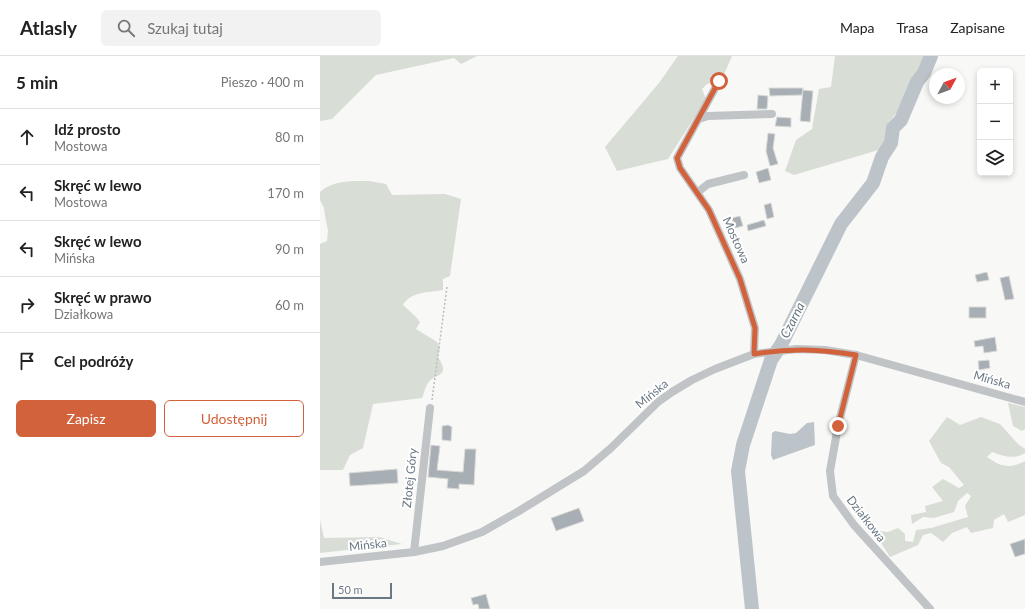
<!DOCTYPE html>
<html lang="pl">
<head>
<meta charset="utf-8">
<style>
  :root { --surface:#fff; --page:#f2f2f2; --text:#222; --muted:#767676; --line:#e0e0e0; --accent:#d2623c }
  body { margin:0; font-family:Lato,sans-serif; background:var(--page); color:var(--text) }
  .controls { position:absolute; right:12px; top:12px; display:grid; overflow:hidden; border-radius:6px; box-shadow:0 2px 6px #0003 }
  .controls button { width:36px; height:36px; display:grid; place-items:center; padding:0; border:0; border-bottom:1px solid var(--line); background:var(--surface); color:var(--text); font:20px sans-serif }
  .compass { position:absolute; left:609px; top:12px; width:36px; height:36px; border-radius:50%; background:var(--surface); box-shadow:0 2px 6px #0003; rotate:49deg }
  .scale { position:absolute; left:12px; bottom:10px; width:60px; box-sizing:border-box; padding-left:4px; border:2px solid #6a7884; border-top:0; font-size:11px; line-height:14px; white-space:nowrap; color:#6a7884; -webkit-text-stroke:3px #fff; paint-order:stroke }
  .stop { position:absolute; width:12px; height:12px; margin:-9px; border:3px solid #d2623c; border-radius:50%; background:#fff }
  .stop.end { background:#d2623c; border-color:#fff; box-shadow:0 1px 4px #0008 }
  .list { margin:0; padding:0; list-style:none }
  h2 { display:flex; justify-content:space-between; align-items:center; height:52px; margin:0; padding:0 16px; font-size:17px }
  h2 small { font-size:13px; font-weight:400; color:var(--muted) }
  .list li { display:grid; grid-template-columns:26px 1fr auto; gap:12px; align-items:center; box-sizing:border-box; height:56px; padding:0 16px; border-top:1px solid var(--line) }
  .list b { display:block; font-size:15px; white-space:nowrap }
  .list p { margin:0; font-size:13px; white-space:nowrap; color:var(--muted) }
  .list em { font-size:13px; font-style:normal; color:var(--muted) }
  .actions { display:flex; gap:8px; padding:12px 16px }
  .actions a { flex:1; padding:9px 0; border:1px solid var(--accent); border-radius:6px; text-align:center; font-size:14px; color:var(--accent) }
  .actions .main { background:var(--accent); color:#fff }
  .icon { flex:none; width:22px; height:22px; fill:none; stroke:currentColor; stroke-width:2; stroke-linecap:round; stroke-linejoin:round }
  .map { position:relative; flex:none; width:705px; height:553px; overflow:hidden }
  header { display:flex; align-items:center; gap:24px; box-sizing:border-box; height:56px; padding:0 20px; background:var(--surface); border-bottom:1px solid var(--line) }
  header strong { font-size:19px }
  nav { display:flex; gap:22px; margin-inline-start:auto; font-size:14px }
  .search { width:280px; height:36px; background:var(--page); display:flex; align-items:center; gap:10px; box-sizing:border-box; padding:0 14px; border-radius:6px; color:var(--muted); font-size:15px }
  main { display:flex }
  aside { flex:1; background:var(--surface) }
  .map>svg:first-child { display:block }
  .green { fill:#d8ddd5 }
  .water { fill:#bcc4c9 }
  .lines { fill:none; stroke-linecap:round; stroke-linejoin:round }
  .river { stroke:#bcc4c9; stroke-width:14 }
  .building { fill:#a8afb4; stroke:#dadad8 }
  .path { stroke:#babdbf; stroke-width:1.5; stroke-dasharray:2 2; stroke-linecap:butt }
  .minor { stroke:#c0c4c7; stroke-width:8 }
  .route { stroke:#d2623c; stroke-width:5 }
  .labels { text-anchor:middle; stroke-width:4; stroke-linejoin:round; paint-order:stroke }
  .street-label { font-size:12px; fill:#6a7884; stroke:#fff }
  .water-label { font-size:13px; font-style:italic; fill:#66777f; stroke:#fff }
</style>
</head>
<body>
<header>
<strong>Atlasly</strong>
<div class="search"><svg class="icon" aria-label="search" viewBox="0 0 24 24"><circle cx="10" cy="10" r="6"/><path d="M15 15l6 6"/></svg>Szukaj tutaj</div>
<nav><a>Mapa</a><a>Trasa</a><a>Zapisane</a></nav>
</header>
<main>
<aside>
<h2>5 min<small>Pieszo · 400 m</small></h2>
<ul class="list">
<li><svg class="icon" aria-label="ahead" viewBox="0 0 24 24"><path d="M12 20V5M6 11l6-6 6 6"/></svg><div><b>Idź prosto</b><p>Mostowa</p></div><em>80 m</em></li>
<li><svg class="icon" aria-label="left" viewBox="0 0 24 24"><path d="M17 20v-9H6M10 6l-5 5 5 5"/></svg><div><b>Skręć w lewo</b><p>Mostowa</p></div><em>170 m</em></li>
<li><svg class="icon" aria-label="left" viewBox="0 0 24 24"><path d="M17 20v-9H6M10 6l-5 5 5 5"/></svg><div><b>Skręć w lewo</b><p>Mińska</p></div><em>90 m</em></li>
<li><svg class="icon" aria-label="right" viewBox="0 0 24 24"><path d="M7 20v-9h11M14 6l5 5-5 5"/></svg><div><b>Skręć w prawo</b><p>Działkowa</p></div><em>60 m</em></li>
<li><svg class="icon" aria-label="arrive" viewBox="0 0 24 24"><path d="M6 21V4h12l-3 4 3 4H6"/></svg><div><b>Cel podróży</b></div></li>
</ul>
<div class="actions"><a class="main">Zapisz</a><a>Udostępnij</a></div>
</aside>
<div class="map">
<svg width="705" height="553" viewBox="0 0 705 553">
  <rect width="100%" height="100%" fill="#f8f8f6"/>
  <g class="green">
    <path d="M0 0H157L141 8 134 2 56 19 12 63 0 65Z"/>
    <path d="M358 0H412L402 23 387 28 382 33 386 43 348 103 297 115 285 91 339 27Z"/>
    <path d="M515 0H606L579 54 568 67V80L562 93 474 119 465 115 476 84 492 73 499 33 511 31Z"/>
    <path d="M49 125 66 128 72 139 125 138 141 143 130 220 123 223V234C108 237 91 235 83 249L95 260 100 266 96 273 117 286 120 292 118 301C131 322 116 316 108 327 105 331 104 338 102 342L53 348 43 392 30 399 23 414H0V188L7 185 8 174 5 160 4 152 0 144V136C13 124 32 125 49 125Z"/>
    <path d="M688 347 705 351V373L702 375 693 370Z"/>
    <path d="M627 361 640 369 661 361 680 368 698 388 705 393V397C695 404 682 400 672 396L667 401C681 411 690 413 705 405V459L688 466 684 458 674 464 673 472 651 477 647 471 632 477 623 486 611 477 603 479 598 489 570 501 556 479 560 475 568 476 578 472 585 478V485L593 486 596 474 611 472 648 461 645 450 651 440 647 437 638 445 634 456 614 462 603 461 592 468 591 459 606 456 605 450 623 445 612 431 623 423 639 432 644 429 629 411 621 407 609 385Z"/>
    <path d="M0 464 4 482 59 481 82 488 0 497Z"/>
  </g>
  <path class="water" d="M494 366 495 389 453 404 451 399 452 377 455 375 470 378 476 377 487 367Z"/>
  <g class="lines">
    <path class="river" d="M432 553 418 415 423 389 451 304 461 289 521 168 553 127 562 101 571 87 573 72 581 64 597 26 604 17 611 0"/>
  </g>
  <g class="building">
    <path d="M449 32H483L482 39 450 40Z"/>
    <path d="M483 34 493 35 490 66 480 65Z"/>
    <path d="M438 39 448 40 447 53H437Z"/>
    <path d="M457 61 471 62V71L455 70Z"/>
    <path d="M448 77 455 78 453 92 458 108 450 110 446 95Z"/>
    <path d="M448 112 451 124 439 127 436 116Z"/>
    <path d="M451 147 454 161 447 163 444 149Z"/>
    <path d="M420 160 423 170 415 172 412 162Z"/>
    <path d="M444 164 446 170 428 175 427 169Z"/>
    <path d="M667 216 669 224 657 226 655 219Z"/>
    <path d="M689 220 694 243 685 244 680 222Z"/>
    <rect x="649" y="251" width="17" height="11"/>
    <path d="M675 281 677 295 664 297 663 290 655 291 654 285Z"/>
    <path d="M669 304 670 312 659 314 658 305Z"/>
    <path d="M128 369 132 371 131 385 122 384V370Z"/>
    <path d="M111 389 120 390 117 414 143 416 145 393H156L154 429 139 428V433L127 432 128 423 108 421Z"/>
    <path d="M77 413 78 427 30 430 29 417Z"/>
    <path d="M259 452 264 465 236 475 231 462Z"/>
    <path d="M705 483V498L695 501 690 488Z"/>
    <path d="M166 538 170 553H159L158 548 153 549 151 542Z"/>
  </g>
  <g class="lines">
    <path class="path" d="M112 344 127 231"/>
    <g class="minor">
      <path d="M399 25 357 102 360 112 389 154 420 223 435 272 434 298"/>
      <path d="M379 63 388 60 452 58"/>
      <path d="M378 136 388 128 424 119"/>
      <path d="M536 299 518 370 510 415 513 440 534 469 610 553"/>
      <path d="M94 496 110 352"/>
      <path d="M0 506 94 496 123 490 162 476 199 455 264 415 291 392 338 346 352 336 372 324 395 313 434 298 477 293 505 294 536 299 705 346"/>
    </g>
  </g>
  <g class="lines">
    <path class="route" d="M399 25 357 102 360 112 389 154 420 223 435 272 434 298C470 292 500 293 536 299L518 370"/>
  </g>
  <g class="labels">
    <g class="street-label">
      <text transform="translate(416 184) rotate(66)" y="4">Mostowa</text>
      <text transform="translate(672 324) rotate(16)" y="4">Mińska</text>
      <text transform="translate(332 338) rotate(-39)" y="4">Mińska</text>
      <text transform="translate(90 422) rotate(-84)" y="4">Złotej Góry</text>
      <text transform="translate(546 463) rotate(52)" y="4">Działkowa</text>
      <text transform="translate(48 489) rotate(-6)" y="4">Mińska</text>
    </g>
    <g class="water-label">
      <text transform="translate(472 264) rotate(-63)" y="5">Czarna</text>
    </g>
  </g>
</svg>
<div class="controls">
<button>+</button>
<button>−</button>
<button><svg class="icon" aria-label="layers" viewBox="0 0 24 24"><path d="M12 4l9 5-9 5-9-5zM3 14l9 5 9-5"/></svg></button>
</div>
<svg class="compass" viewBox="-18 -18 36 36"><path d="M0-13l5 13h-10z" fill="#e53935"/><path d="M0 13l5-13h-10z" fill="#767676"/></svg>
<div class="scale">50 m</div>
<div class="stop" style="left:399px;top:25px"></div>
<div class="stop end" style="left:518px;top:370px"></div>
</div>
</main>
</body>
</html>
